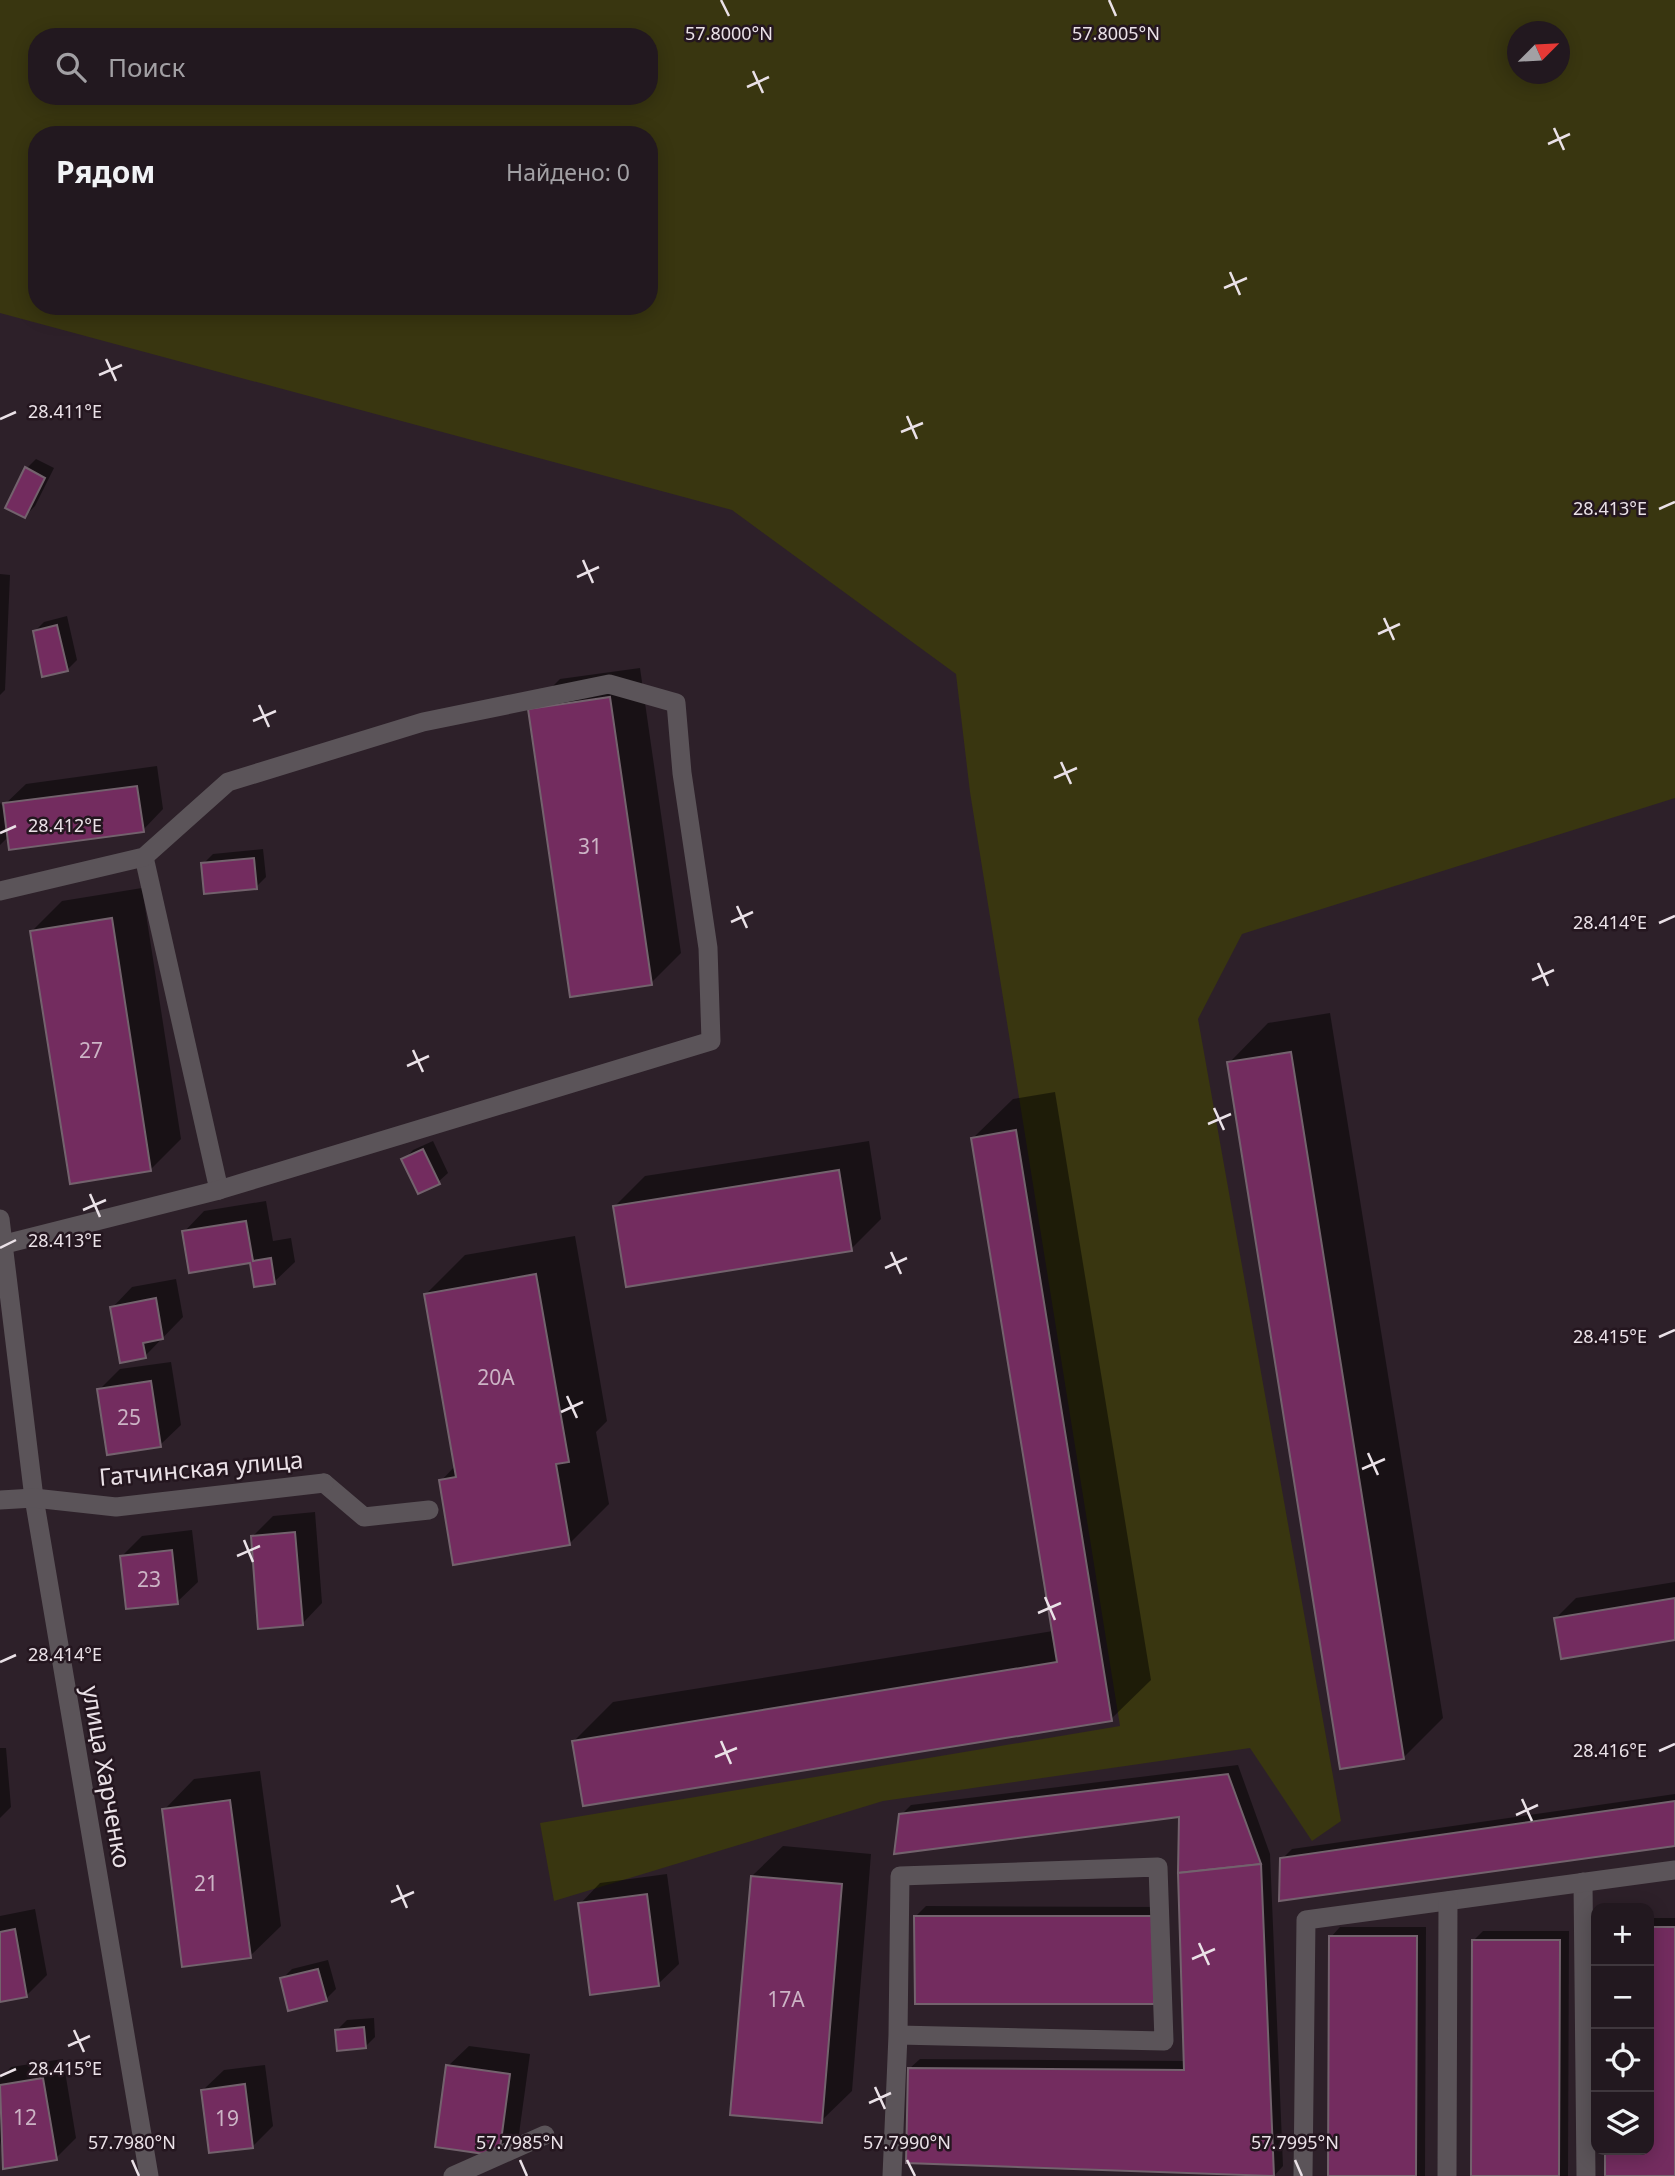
<!DOCTYPE html>
<html lang="ru">
<head>
<meta charset="utf-8">
<style>
  :root { --surface:#22181f; --page:#2a2128; --text:#f1f3f6; --muted:#a2a0a4; --line:#3f373d }
  body { margin:0; font-family:"Noto Sans",sans-serif; background:var(--page); color:var(--text) }
  .controls { position:absolute; right:21px; bottom:21px; display:grid; overflow:hidden; border-radius:14px; box-shadow:0 4px 18px #0003 }
  .controls button { width:63px; height:63px; display:grid; place-items:center; padding:0; border:0; border-bottom:2px solid var(--line); background:var(--surface); color:var(--text); font:35px sans-serif }
  .compass { position:absolute; left:1507px; top:21px; width:63px; height:63px; border-radius:50%; background:var(--surface); box-shadow:0 4px 18px #0003; rotate:66deg }
  .list { margin:0; padding:0; list-style:none }
  h2 { display:flex; justify-content:space-between; align-items:center; height:91px; margin:0; padding:0 28px; font-size:30px }
  h2 small { font-size:23px; font-weight:400; color:var(--muted) }
  .icon { flex:none; width:38px; height:38px; fill:none; stroke:currentColor; stroke-width:2; stroke-linecap:round; stroke-linejoin:round }
  .map { position:relative; flex:none; width:1675px; height:2176px; overflow:hidden }
  .search { position:absolute; background:var(--surface); box-shadow:0 4px 18px #0003; left:28px; top:28px; width:630px; height:77px; display:flex; align-items:center; gap:18px; box-sizing:border-box; padding:0 24px; border-radius:28px; color:var(--muted); font-size:26px }
  .panel { position:absolute; background:var(--surface); box-shadow:0 4px 18px #0003; left:28px; top:126px; width:630px; height:189px; border-radius:28px }
  .map>svg:first-child { display:block }
  .green { fill:#393610; fill-rule:evenodd }
  .shadow { fill:#0007 }
  .building { fill:#732c5f; stroke:#73626d; stroke-width:2 }
  .lines { fill:none; stroke-linecap:round; stroke-linejoin:round }
  .service { stroke:#5b5459; stroke-width:19 }
  .minor { stroke:#5b5459; stroke-width:19 }
  .ticks { fill:none; stroke:#eae1e7; stroke-width:2.5 }
  .labels { text-anchor:middle; stroke-width:5; stroke-linejoin:round; paint-order:stroke }
  .number-label { font-size:21px; fill:#ccb4c5 }
  .street-label { font-size:24px; fill:#eae1e7; stroke:#24161f }
  .ticks-label { font-size:18px; text-anchor:middle; fill:#eae1e7; stroke:#24161f; stroke-width:5; stroke-linejoin:round; paint-order:stroke }
</style>
</head>
<body>
<div class="map">
<svg width="1675" height="2176" viewBox="0 0 1675 2176">
  <rect width="100%" height="100%" fill="#2d2029"/>
  <path class="green" d="M0 0H1675V798L1242 934 1198 1019 1341 1821 1312 1841 1250 1748 883 1801 554 1901 540 1823 1120 1726 970 792 956 674 732 510 0 313ZM1518 32H1560V74H1518ZM37 37H649V96H37ZM37 135H649V306H37Z"/>
  <g class="shadow">
    <path d="M36 459 54 468 35 506 25 516 27 468Z"/>
    <path d="M0 574 10 575 5 690 0 695Z"/>
    <path d="M67 616 77 660 67 670 35 631 44 622Z"/>
    <path d="M640 668 681 953 651 983 530 709 560 679Z"/>
    <path d="M157 766 163 809 143 830 9 836 0 845V803L3 806 26 784Z"/>
    <path d="M263 849 266 877 256 887 203 864 213 854Z"/>
    <path d="M142 888 181 1139 151 1169 32 931 62 901Z"/>
    <path d="M1330 1013 1443 1718 1404 1757 1229 1063 1268 1023Z"/>
    <path d="M1055 1092 1151 1680 1111 1719 574 1741 613 1702 1053 1631 973 1138 1013 1099Z"/>
    <path d="M433 1141 448 1173 438 1182 404 1160 413 1150Z"/>
    <path d="M869 1141 881 1219 851 1249 615 1206 645 1176Z"/>
    <path d="M266 1201 273 1241 291 1238 295 1262 274 1282 252 1261 184 1232 204 1211Z"/>
    <path d="M575 1236 607 1421 596 1432 609 1504 569 1544 441 1481 456 1465 426 1294 465 1255Z"/>
    <path d="M176 1279 183 1317 145 1356 112 1308 132 1287Z"/>
    <path d="M171 1362 181 1425 160 1445 99 1390 120 1369Z"/>
    <path d="M315 1512 322 1603 302 1624 253 1536 273 1516Z"/>
    <path d="M192 1530 198 1582 177 1602 122 1556 142 1536Z"/>
    <path d="M1675 1582V1638L1556 1618 1576 1598Z"/>
    <path d="M0 1748H6L11 1807 0 1818Z"/>
    <path d="M1238 1765 1270 1854 1283 2166 1274 2176 910 2068 920 2059 1186 2061 1181 1815H901L911 1805Z"/>
    <path d="M260 1771 281 1926 250 1956 164 1810 194 1779Z"/>
    <path d="M1675 1794V1845L1282 1859 1292 1849Z"/>
    <path d="M783 1846 871 1854 852 2091 821 2121 752 1876Z"/>
    <path d="M667 1874 679 1964 658 1984 580 1904 600 1883Z"/>
    <path d="M926 1906 1163 1907 1164 1992 916 1916Z"/>
    <path d="M35 1909 47 1975 27 1995 0 2000V1916Z"/>
    <path d="M1649 1918H1675V2176H1607V2150H1649Z"/>
    <path d="M1340 1927H1426L1425 2176H1330L1331 1937Z"/>
    <path d="M1483 1931H1569L1568 2176H1472L1474 1940Z"/>
    <path d="M328 1960 336 1989 326 1999 282 1979 292 1969Z"/>
    <path d="M374 2018 375 2037 365 2047 337 2030 347 2020Z"/>
    <path d="M469 2046 530 2054 519 2134 499 2154 448 2066Z"/>
    <path d="M63 2059 76 2138 56 2158 5 2167 0 2140V2079L11 2067Z"/>
    <path d="M265 2065 273 2126 253 2146 203 2090 224 2070Z"/>
  </g>
  <g class="building">
    <path d="M25 467 45 478 25 518 5 508Z"/>
    <path d="M57 625 68 671 42 677 33 631Z"/>
    <path d="M610 697 652 985 570 997 528 709Z"/>
    <path d="M137 786 144 832 9 850 3 803Z"/>
    <path d="M254 858 257 889 204 894 201 863Z"/>
    <path d="M112 918 151 1171 70 1184 30 931Z"/>
    <path d="M1291 1052 1404 1759 1340 1769 1227 1062Z"/>
    <path d="M1016 1130 1112 1721 583 1806 572 1741 1057 1662 971 1138Z"/>
    <path d="M423 1149 440 1184 418 1194 401 1159Z"/>
    <path d="M839 1170 852 1251 626 1287 613 1206Z"/>
    <path d="M246 1221 253 1261 271 1258 275 1284 254 1287 250 1263 189 1273 182 1231Z"/>
    <path d="M536 1274 569 1462 556 1464 570 1545 453 1565 439 1480 456 1477 424 1294Z"/>
    <path d="M156 1298 163 1339 143 1343 146 1358 120 1363 110 1307Z"/>
    <path d="M151 1381 161 1447 107 1455 97 1389Z"/>
    <path d="M295 1532 303 1625 258 1629 251 1536Z"/>
    <path d="M172 1550 178 1604 126 1609 120 1556Z"/>
    <path d="M1675 1598V1640L1561 1659 1554 1618Z"/>
    <path d="M1228 1774 1261 1864 1178 1873 1179 1817 894 1854 899 1814Z"/>
    <path d="M230 1800 251 1958 182 1967 162 1809Z"/>
    <path d="M1675 1801V1846L1279 1901 1280 1858Z"/>
    <path d="M1261 1864 1274 2176 906 2163 908 2068 1184 2070 1178 1873Z"/>
    <path d="M751 1876 842 1884 822 2123 730 2115Z"/>
    <path d="M647 1894 659 1986 590 1995 578 1903Z"/>
    <path d="M914 1916H1154V2004H915Z"/>
    <path d="M1649 1927H1675V2176H1605V2150H1649Z"/>
    <path d="M15 1929 27 1997 0 2002V1932Z"/>
    <path d="M1329 1936H1417L1416 2176H1328Z"/>
    <path d="M1472 1940H1560L1559 2176H1471Z"/>
    <path d="M318 1969 327 2001 288 2011 280 1978Z"/>
    <path d="M364 2027 366 2048 337 2051 335 2030Z"/>
    <path d="M446 2065 510 2074 499 2156 435 2147Z"/>
    <path d="M43 2078 57 2160 3 2169 0 2085Z"/>
    <path d="M245 2084 253 2148 209 2153 201 2090Z"/>
  </g>
  <g class="lines">
    <g class="service">
      <path d="M144 857 219 1190"/>
      <path d="M0 891 144 857 228 782 423 722 609 684 676 703 682 773 708 948 711 1041 219 1190 5 1244"/>
      <path d="M324 1483 364 1517 429 1510"/>
      <path d="M1583 1882 1586 2176"/>
      <path d="M453 2176 545 2135"/>
      <path d="M892 2176 898 2035 900 1876 1158 1867 1164 2041 898 2035"/>
      <path d="M1303 2176 1306 1920 1675 1870"/>
      <path d="M1447 2176 1448 1901"/>
    </g>
    <g class="minor">
      <path d="M0 1219 34 1498 149 2176"/>
      <path d="M0 1500 34 1498 116 1507 324 1483"/>
    </g>
  </g>
  <path class="ticks" d="M721 0 729 16M1109 0 1116 16M753 71 763 93M747 87 769 77M1554 128 1564 150M1548 144 1570 134M1230 272 1240 295M1224 288 1247 278M106 359 116 381M99 375 122 365M907 416 917 439M0 419 16 412M901 432 923 423M1659 509 1675 502M583 560 593 583M577 577 599 567M1384 618 1394 640M1378 634 1400 624M259 705 269 727M253 721 276 711M1061 762 1071 784M1054 778 1077 768M0 833 16 826M737 906 747 928M731 922 753 912M1659 923 1675 916M1538 963 1548 986M1532 980 1554 970M413 1050 423 1072M407 1066 429 1056M1214 1108 1224 1130M1208 1124 1231 1114M90 1194 100 1217M83 1210 106 1200M0 1248 16 1240M891 1252 901 1274M885 1268 907 1258M1659 1337 1675 1330M567 1396 577 1418M561 1412 583 1402M1368 1453 1378 1475M1362 1469 1385 1459M244 1540 253 1562M237 1556 260 1546M1045 1597 1055 1620M1038 1613 1061 1603M0 1662 16 1655M721 1741 731 1764M1659 1751 1675 1744M715 1757 737 1748M1522 1799 1532 1821M1516 1815 1538 1805M397 1885 407 1908M391 1902 414 1892M1199 1943 1209 1965M1192 1959 1215 1949M74 2030 84 2052M68 2046 90 2036M0 2076 16 2069M875 2087 885 2109M869 2103 891 2093M132 2160 139 2176M520 2160 527 2176M907 2160 915 2176M1295 2160 1302 2176"/>
  <g class="labels">
    <g class="number-label">
      <text x="590" y="854">31</text>
      <text x="91" y="1058">27</text>
      <text x="496" y="1385">20А</text>
      <text x="129" y="1425">25</text>
      <text x="149" y="1587">23</text>
      <text x="206" y="1891">21</text>
      <text x="786" y="2007">17А</text>
      <text x="25" y="2125">12</text>
      <text x="227" y="2126">19</text>
    </g>
    <g class="street-label">
      <text transform="translate(201 1469) rotate(-5)" y="8">Гатчинская улица</text>
      <text transform="translate(106 1777) rotate(80)" y="8">улица Харченко</text>
    </g>
  </g>
  <g class="ticks-label">
    <text x="729" y="40">57.8000°N</text>
    <text x="1116" y="40">57.8005°N</text>
    <text x="65" y="418">28.411°E</text>
    <text x="1610" y="515">28.413°E</text>
    <text x="65" y="832">28.412°E</text>
    <text x="1610" y="929">28.414°E</text>
    <text x="65" y="1247">28.413°E</text>
    <text x="1610" y="1343">28.415°E</text>
    <text x="65" y="1661">28.414°E</text>
    <text x="1610" y="1757">28.416°E</text>
    <text x="65" y="2075">28.415°E</text>
    <text x="132" y="2149">57.7980°N</text>
    <text x="520" y="2149">57.7985°N</text>
    <text x="907" y="2149">57.7990°N</text>
    <text x="1295" y="2149">57.7995°N</text>
  </g>
</svg>
<div class="controls">
<button>+</button>
<button>−</button>
<button><svg class="icon" aria-label="locate" viewBox="0 0 24 24"><circle cx="12" cy="12" r="6"/><path d="M12 2v4M12 18v4M2 12h4M18 12h4"/></svg></button>
<button><svg class="icon" aria-label="layers" viewBox="0 0 24 24"><path d="M12 4l9 5-9 5-9-5zM3 14l9 5 9-5"/></svg></button>
</div>
<svg class="compass" viewBox="-18 -18 36 36"><path d="M0-13l5 13h-10z" fill="#e53935"/><path d="M0 13l5-13h-10z" fill="#a2a0a4"/></svg>
<div class="search"><svg class="icon" aria-label="search" viewBox="0 0 24 24"><circle cx="10" cy="10" r="6"/><path d="M15 15l6 6"/></svg>Поиск</div>
<section class="panel">
<h2>Рядом<small>Найдено: 0</small></h2>
<ul class="list">
</ul>
</section>
</div>
</body>
</html>
